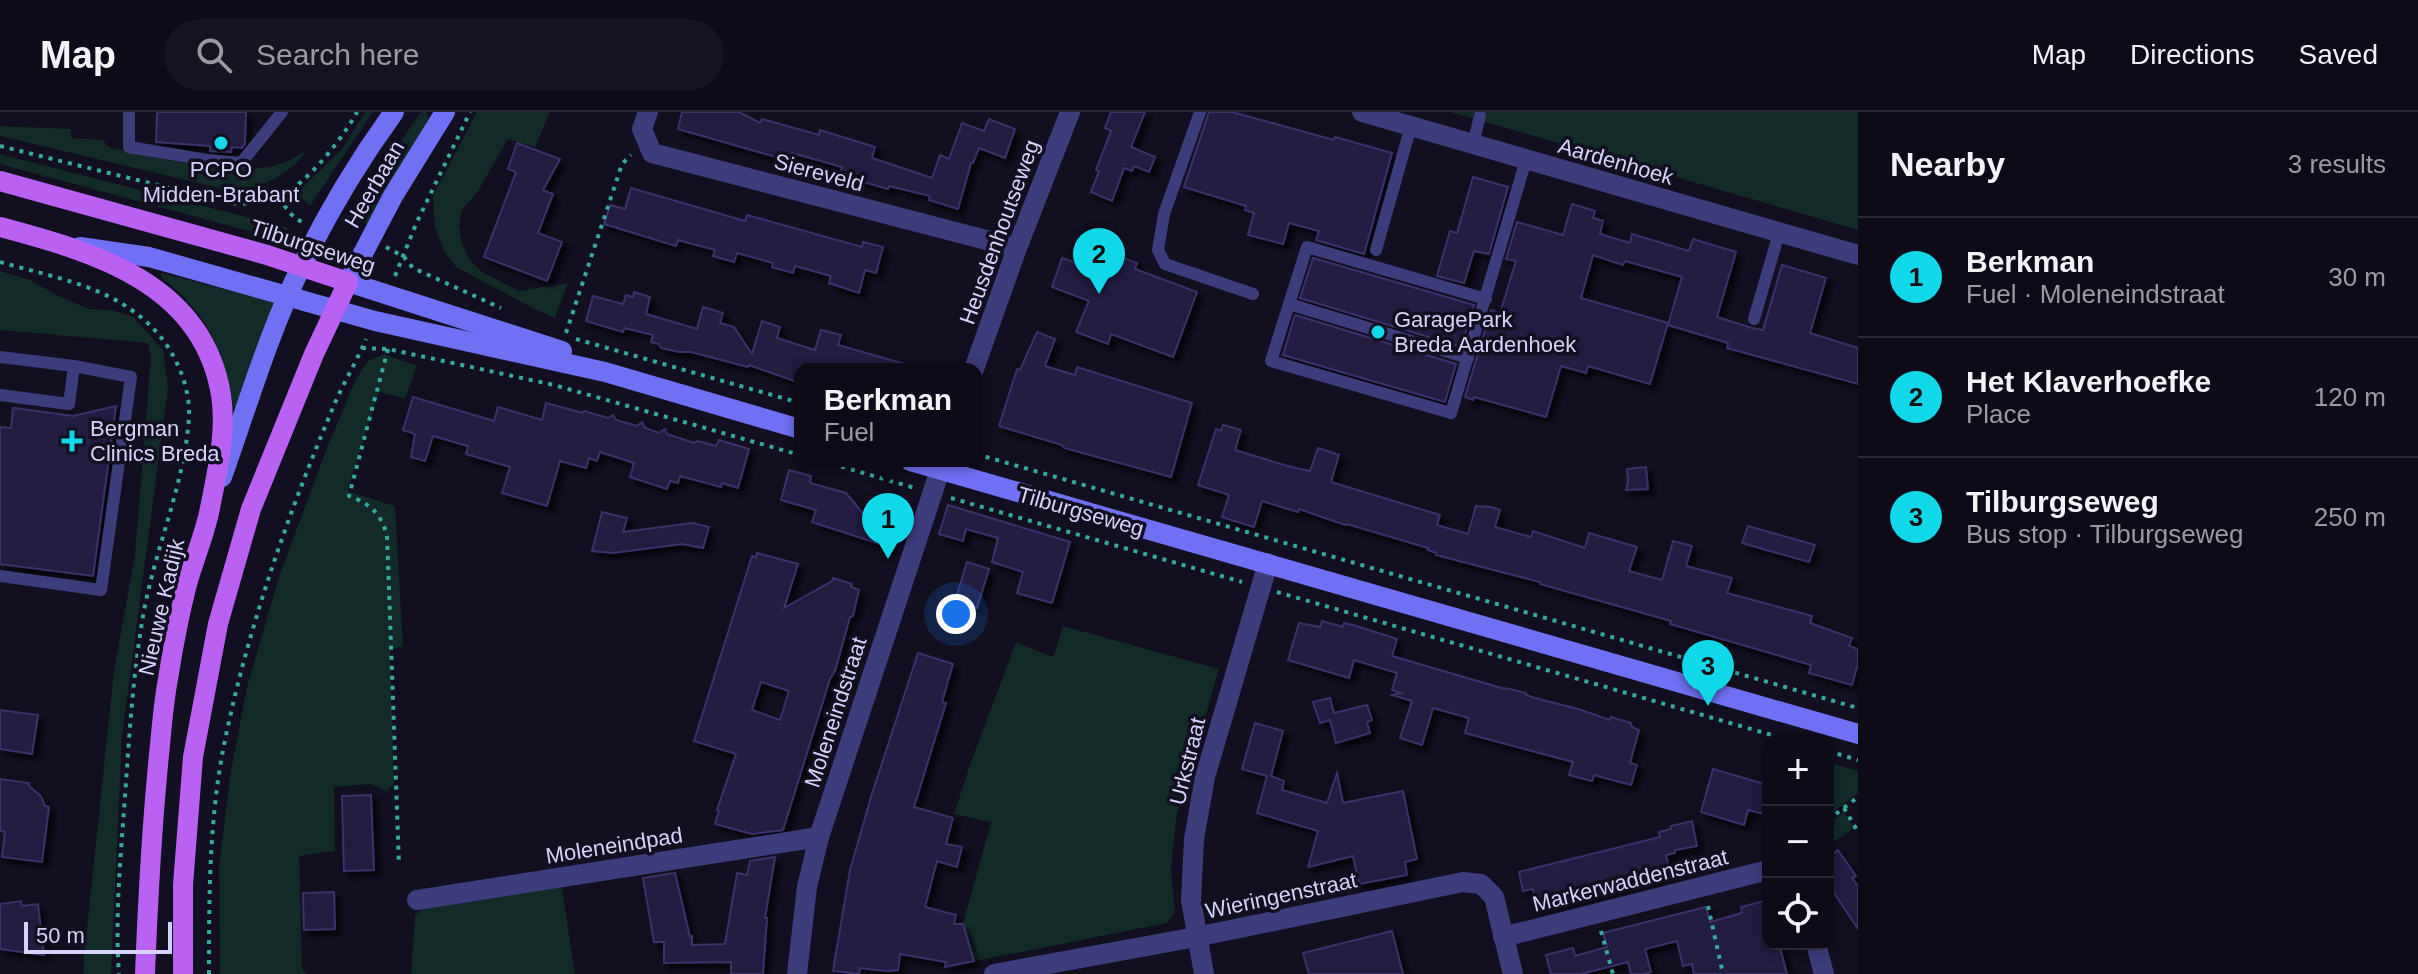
<!DOCTYPE html>
<html lang="en">
<head>
<meta charset="utf-8">
<style>
  :root { --surface:#0d0b18; --page:#161421; --text:#f1f3f6; --muted:#9a9ba2; --line:#2d2b37; --accent:#11d8e8 }
  body { margin:0; font-family:Helvetica,sans-serif; background:var(--page); color:var(--text) }
  .controls { position:absolute; right:24px; bottom:24px; display:grid; overflow:hidden; border-radius:16px; box-shadow:0 4px 12px #0003 }
  .controls button { width:72px; height:72px; display:grid; place-items:center; padding:0; border:0; border-bottom:2px solid var(--line); background:var(--surface); color:var(--text); font:40px sans-serif }
  .scale { position:absolute; left:24px; bottom:20px; width:148px; box-sizing:border-box; padding-left:8px; border:4px solid #d5d2fc; border-top:0; font-size:22px; line-height:28px; white-space:nowrap; color:#d5d2fc; -webkit-text-stroke:6px #110f20; paint-order:stroke }
  .you { position:absolute; left:956px; top:502px; width:28px; height:28px; margin:-20px; border:6px solid #fff; border-radius:50%; background:#1a73e8; box-shadow:0 0 0 12px #1a73e833 }
  .badge { display:grid; place-items:center; width:52px; height:52px; border-radius:50%; background:var(--accent); color:#111; font-size:26px; font-weight:700 }
  .pin { position:absolute; translate:-50% -66px; filter:drop-shadow(0 2px 4px #0008) }
  .pin::after { content:''; position:absolute; top:42px; width:28px; height:24px; background:inherit; clip-path:polygon(0 0,100% 0,50% 100%) }
  .popup { position:absolute; left:794px; top:251px; width:188px; height:104px; box-sizing:border-box; display:grid; place-content:center; border-radius:16px; background:var(--surface); filter:drop-shadow(0 2px 6px #0005); font-size:26px; white-space:nowrap; color:var(--muted) }
  .popup b { font-size:30px; color:var(--text) }
  .popup::after { content:''; position:absolute; left:50%; top:100%; margin-left:-16px; border:16px solid transparent; border-top-color:var(--surface) }
  .list { margin:0; padding:0; list-style:none }
  h2 { display:flex; justify-content:space-between; align-items:center; height:104px; margin:0; padding:0 32px; font-size:34px }
  h2 small { font-size:26px; font-weight:400; color:var(--muted) }
  .list li { display:grid; grid-template-columns:52px 1fr auto; gap:24px; align-items:center; box-sizing:border-box; height:120px; padding:0 32px; border-top:2px solid var(--line) }
  .list b { display:block; font-size:30px; white-space:nowrap }
  .list p { margin:0; font-size:26px; white-space:nowrap; color:var(--muted) }
  .list em { font-size:26px; font-style:normal; color:var(--muted) }
  .icon { flex:none; width:44px; height:44px; fill:none; stroke:currentColor; stroke-width:2; stroke-linecap:round; stroke-linejoin:round }
  .map { position:relative; flex:none; width:1858px; height:862px; overflow:hidden }
  header { display:flex; align-items:center; gap:48px; box-sizing:border-box; height:112px; padding:0 40px; background:var(--surface); border-bottom:2px solid var(--line) }
  header strong { font-size:38px }
  nav { display:flex; gap:44px; margin-inline-start:auto; font-size:28px }
  .search { width:560px; height:72px; background:var(--page); display:flex; align-items:center; gap:20px; box-sizing:border-box; padding:0 28px; border-radius:44px; color:var(--muted); font-size:30px }
  main { display:flex }
  aside { flex:1; background:var(--surface) }
  .map>svg:first-child { display:block }
  .green { fill:#122a28 }
  .building { fill:#221c40; stroke:#3a306a; stroke-width:2; fill-rule:evenodd; filter:url(#shadow) }
  .lines { fill:none; stroke-linecap:round; stroke-linejoin:round }
  .path { stroke:#37aaa0; stroke-width:4; stroke-dasharray:4 6; stroke-linecap:butt }
  .lane { stroke:#3e3d7c; stroke-width:12 }
  .street { stroke:#3e3d7c; stroke-width:20 }
  .secondary { stroke:#7070f4; stroke-width:20 }
  .primary { stroke:#b961f3; stroke-width:20 }
  .poi-dot { fill:#11d8e8; stroke:#110f20; stroke-width:3 }
  .labels { text-anchor:middle; stroke-width:7; stroke-linejoin:round; paint-order:stroke }
  .street-label { font-size:22px; fill:#d5d2fc; stroke:#110f20 }
  .poi-label { font-size:22px; fill:#d5d2fc; stroke:#110f20; text-anchor:start }
</style>
</head>
<body>
<header>
<strong>Map</strong>
<div class="search"><svg class="icon" aria-label="search" viewBox="0 0 24 24"><circle cx="10" cy="10" r="6"/><path d="M15 15l6 6"/></svg>Search here</div>
<nav><a>Map</a><a>Directions</a><a>Saved</a></nav>
</header>
<main>
<div class="map">
<svg width="1858" height="862" viewBox="0 0 1858 862">
  <defs>
    <filter id="shadow"><feDropShadow dx="5.5" dy="5.5" stdDeviation="2" flood-color="#0009"/></filter>
  </defs>
  <rect width="100%" height="100%" fill="#110f20"/>
  <g class="green">
    <path d="M365 0H373L310 94 297 81 342 37Z"/>
    <path d="M421 0H426L429 7 370 113 348 106Z"/>
    <path d="M477 0H550L535 35 508 27 478 79 462 98 459 113 462 132 471 149 482 160 519 179 568 171 555 206 531 195 456 155 444 139 435 116 433 84Z"/>
    <path d="M1450 0H1858V118L1479 8Z"/>
    <path d="M0 14 71 17V26L104 28 106 33 111 36C159 45 239 69 285 50 292 47 300 42 307 39 288 63 266 74 236 80L0 24Z"/>
    <path d="M0 42 289 116C279 123 272 125 260 122L0 52Z"/>
    <path d="M0 159 30 168 60 185 89 197 112 198 133 205 163 238 168 276 122 624 111 862H83L84 845 114 559 135 443 151 245 148 231 0 218Z"/>
    <path d="M162 161 273 190 276 197 236 296 233 292C224 237 206 200 161 165Z"/>
    <path d="M384 242 417 254 405 287 379 280 347 379 395 394 403 535 390 537 394 672 386 680 371 672 334 675 335 739 299 744 302 855 306 862H220L219 754 231 659 247 575 278 468 325 341 356 267 368 249Z"/>
    <path d="M1063 514 1219 557 1176 706 1171 758 1175 800 1167 811 975 849 963 811 991 710 954 702 971 650 1016 530 1053 545Z"/>
    <path d="M1828 650 1858 659V681L1828 704Z"/>
    <path d="M1844 700 1854 716 1828 734V712Z"/>
    <path d="M561 770 575 862H411L415 803 427 793Z"/>
  </g>
  <g class="building">
    <path d="M157 0H246L245 32 242 36 232 35 231 40 210 39V34L156 30Z"/>
    <path d="M682 0H739L760 11 762 7 819 23 820 18 875 35 872 46 932 66 940 43 949 47 962 11 984 19 989 7 1015 17 1005 46 979 36 973 51H971L958 97 929 88 930 84 889 74 888 77 840 63 842 55 792 41 790 49 678 17Z"/>
    <path d="M1111 0H1145L1131 35 1155 45 1149 60 1134 54 1132 59 1124 56 1112 89 1091 80 1099 59 1096 58 1111 19 1105 16Z"/>
    <path d="M1209 0H1232L1334 28 1335 25 1392 41 1364 142 1316 128 1319 119 1289 111 1283 132 1248 123 1254 101 1245 98 1246 94 1184 75Z"/>
    <path d="M517 31 560 47 543 78 553 82 538 121 562 130 547 169 484 145 516 60 508 57Z"/>
    <path d="M1473 65 1508 75 1489 142 1474 139 1464 171 1437 164 1450 119 1457 121Z"/>
    <path d="M631 76 745 109 747 103 862 135 863 130 883 135 876 161 865 158 859 181 829 171 831 164 795 154 793 161 772 155 773 151 737 141 734 150 713 144 715 138 678 128 676 134 604 112 610 93 625 97Z"/>
    <path d="M1572 92 1595 99 1593 106 1603 109 1600 122 1630 131 1632 122 1689 139 1693 127 1736 140 1717 205 1752 216 1763 218 1782 153 1826 166 1810 221 1858 236V272L1727 236 1728 231 1668 213 1682 165 1625 149 1623 153 1593 143 1581 186 1668 211 1650 272 1588 254 1586 261 1561 254 1546 305 1474 285 1473 288 1465 285 1491 198 1500 201 1516 149 1506 147 1517 110 1563 123Z"/>
    <path d="M1110 141 1137 151 1135 157 1197 180 1173 245 1111 222 1108 232 1076 220 1089 189 1052 175 1062 146 1103 161Z"/>
    <path d="M1313 146 1474 193 1461 235 1300 186Z"/>
    <path d="M634 180 650 185 646 202 697 217 703 195 723 201 720 211 734 215 752 242 762 209 780 215 777 226 815 238 821 218 841 223 838 233 905 252V257H800V271L749 253 748 255 691 240H679L661 236 659 232 651 230 653 223 624 216 623 220 586 209 593 184 623 192 626 183 633 185Z"/>
    <path d="M1295 203 1456 252 1445 290 1283 243Z"/>
    <path d="M1037 220 1055 227 1045 254 1075 263 1077 255 1192 291 1171 365 1064 336 1062 333 999 314 1017 257 1020 258Z"/>
    <path d="M413 285 494 309 498 295 542 308 546 291 583 301 584 299 608 306 613 303 616 308 637 314 642 310 645 316 659 321 665 317 667 322 694 331 698 329 716 334 719 328 749 337 738 376 722 371 721 375 680 364 678 371 670 369 667 377 630 365 634 351 600 340 597 349 589 346 586 356 560 349 547 394 502 381 510 355 466 342 468 334 433 324 425 349 411 345 415 322 403 318Z"/>
    <path d="M116 294 93 464 0 452V315L11 316 13 296 73 304Z"/>
    <path d="M1223 313 1241 318 1235 338 1291 355 1310 359 1318 336 1339 343 1331 370 1440 403 1437 413 1468 422 1476 394 1491 395 1500 398 1495 415 1531 425 1533 419 1585 436 1589 421 1637 435 1629 459 1662 468 1673 429 1692 434 1686 454 1732 466 1727 481 1812 504 1810 511 1852 526 1849 534 1858 537V551L1852 573 1809 561 1811 553 1670 512 1671 509 1664 507 1540 472V470L1436 443V441L1428 438V436L1347 412 1345 413 1299 397 1298 400 1262 389 1254 415 1222 405 1229 383 1198 373 1216 317 1221 319Z"/>
    <path d="M1646 355 1648 377 1626 378 1628 369 1627 357Z"/>
    <path d="M789 358 811 364 810 371 846 381 892 436 812 410 816 398 781 388Z"/>
    <path d="M948 393 1070 430 1052 491 1017 481 1023 460 992 450 998 426 966 417 963 429 939 422Z"/>
    <path d="M602 400 627 406 623 420 692 411 709 415 703 436 682 432 613 441 592 439Z"/>
    <path d="M1748 414 1815 433 1809 450 1742 431Z"/>
    <path d="M757 441 798 452 784 496 832 469 833 466 852 472 851 475 859 478 853 504 850 505 835 559 830 567 783 718 752 722 715 712 719 699 717 698 736 642 694 629 752 444 756 446ZM761 570 789 579 780 608 752 598Z"/>
    <path d="M967 450 989 457 977 496 955 489Z"/>
    <path d="M1322 509 1343 515 1344 511 1353 513 1397 527 1392 544 1505 577 1506 576 1526 581V583L1535 586 1578 597 1610 608 1611 605 1631 611 1632 615 1639 618 1630 651 1637 653 1631 673 1594 663 1592 669 1569 663 1573 650 1465 621 1469 606 1433 596 1422 633 1400 626 1412 589 1392 583 1401 581 1392 578 1397 561 1354 548 1349 566 1288 548 1299 511 1320 515Z"/>
    <path d="M918 541 953 552 942 590 946 591 914 695 953 706 946 732 962 735 957 755 937 749 925 795 956 803 954 812H963L974 849 945 855 946 850 900 842 898 858 886 859 860 856 859 862 833 859 850 758 871 685Z"/>
    <path d="M1330 586 1334 601 1367 593 1372 608 1367 610 1370 621 1336 631 1330 608 1320 611 1313 590Z"/>
    <path d="M0 598 38 603 32 642 0 637Z"/>
    <path d="M1255 611 1283 619 1271 664 1284 669 1282 678 1327 691 1337 661 1343 691 1403 679 1417 747 1405 750 1407 763 1359 772 1353 744 1308 755 1318 719 1257 701 1267 664 1242 657Z"/>
    <path d="M1713 657 1768 673V688L1764 702 1748 698 1744 713 1701 700Z"/>
    <path d="M0 667 29 671V674L41 684 45 694 49 695 42 750 2 745 5 720 0 719Z"/>
    <path d="M371 683 374 758 344 759 342 684Z"/>
    <path d="M1692 709 1697 734 1675 738V741L1666 743 1671 763 1537 796 1533 777 1523 779 1519 760 1660 725 1659 720 1671 717V714Z"/>
    <path d="M1838 738 1856 764 1852 766 1858 774V817L1828 772V745Z"/>
    <path d="M775 745 765 806H767L763 862H731V850L664 851V830H654L643 766 675 761 690 825 692 824V833L725 832 737 761 747 763 750 749Z"/>
    <path d="M334 780 335 817 304 818 303 781Z"/>
    <path d="M1768 788V832H1779L1787 862H1694L1692 852 1683 854 1677 829 1645 837 1651 860 1643 862H1631L1628 850 1581 862H1551L1546 843 1573 836 1575 844 1607 835 1603 821 1706 795 1710 810 1742 801 1741 795Z"/>
    <path d="M21 789 22 794 38 792 44 843 0 837V792Z"/>
    <path d="M1392 819 1403 862H1309L1303 841Z"/>
  </g>
  <g class="lines">
    <g class="path">
      <path d="M0 34 230 91C247 92 265 92 280 84 307 72 343 26 357 0"/>
      <path d="M279 85C286 96 292 107 305 111"/>
      <path d="M386 135 404 145 413 156 501 196"/>
      <path d="M0 150C63 168 129 177 168 235 181 255 190 281 189 304 185 371 156 434 144 499 132 565 129 632 124 698 120 753 115 808 119 862"/>
      <path d="M395 164 416 112 470 0"/>
      <path d="M566 221 622 52 631 43"/>
      <path d="M576 227 800 291"/>
      <path d="M362 236 388 237 554 273 800 343"/>
      <path d="M388 237 349 384C371 392 380 401 387 423L399 753"/>
      <path d="M976 342 1858 596"/>
      <path d="M822 349 915 376"/>
      <path d="M951 386 1242 470"/>
      <path d="M1277 480 1789 628"/>
      <path d="M1828 639 1858 648"/>
      <path d="M1844 696 1858 720"/>
      <path d="M1828 708 1858 685"/>
      <path d="M1708 794 1723 862"/>
      <path d="M1601 819 1613 862"/>
      <path d="M209 862C209 787 209 712 223 638 246 522 286 407 332 298 342 273 356 251 366 227"/>
    </g>
    <g class="lane">
      <path d="M129 0V35L207 48 241 51 282 0"/>
      <path d="M1200 0 1164 102 1158 138 1165 152 1253 182"/>
      <path d="M1473 32 1480 4"/>
      <path d="M1376 138 1411 14"/>
      <path d="M1486 187 1307 135 1271 249 1451 301 1526 48"/>
      <path d="M1289 192 1468 246"/>
      <path d="M1754 207 1779 121"/>
      <path d="M0 245 74 254 131 265 101 478 0 464"/>
      <path d="M0 283 69 292 74 254"/>
    </g>
    <g class="street">
      <path d="M648 0 642 17 652 41 1017 136"/>
      <path d="M1362 0 1858 143"/>
      <path d="M974 257 1017 136 1070 0"/>
      <path d="M417 788 819 725"/>
      <path d="M1503 825 1768 758"/>
      <path d="M1816 832 1824 862"/>
      <path d="M797 862 807 775 819 725 943 349"/>
      <path d="M994 862 1196 825 1463 770 1481 772 1494 785 1513 862"/>
      <path d="M1204 862 1191 788 1194 727 1205 665 1268 451"/>
    </g>
    <g class="secondary">
      <path d="M445 0 393 84 348 170 562 239"/>
      <path d="M80 135 149 145 375 209 605 260 800 317"/>
      <path d="M910 349 1858 622"/>
      <path d="M222 365C247 295 269 219 302 153 328 100 359 48 394 0"/>
    </g>
    <g class="primary">
      <path d="M0 69 267 143 348 170 314 242 251 397 218 512 193 645 183 773V862"/>
      <path d="M0 115C94 140 203 171 221 283 227 320 217 360 210 396 205 422 194 447 187 472 179 503 173 535 168 567 164 588 162 611 160 633 152 709 148 785 145 862"/>
    </g>
  </g>
  <g class="poi-dot">
    <circle cx="221" cy="31" r="8"/>
    <circle cx="1378" cy="220" r="8"/>
    <path d="M68 317h8v8h8v8h-8v8h-8v-8h-8v-8h8z"/>
  </g>
  <g class="labels">
    <g class="street-label">
      <text transform="translate(1616 49) rotate(16)" y="8">Aardenhoek</text>
      <text transform="translate(819 60) rotate(15)" y="8">Siereveld</text>
      <text transform="translate(374 72) rotate(-60)" y="8">Heerbaan</text>
      <text transform="translate(999 120) rotate(-70)" y="8">Heusdenhoutseweg</text>
      <text transform="translate(313 134) rotate(18)" y="8">Tilburgseweg</text>
      <text transform="translate(1081 399) rotate(16)" y="8">Tilburgseweg</text>
      <text transform="translate(161 495) rotate(-77)" y="8">Nieuwe Kadijk</text>
      <text transform="translate(835 600) rotate(-72)" y="8">Moleneindstraat</text>
      <text transform="translate(1187 649) rotate(-76)" y="8">Urkstraat</text>
      <text transform="translate(614 733) rotate(-9)" y="8">Moleneindpad</text>
      <text transform="translate(1630 768) rotate(-14)" y="8">Markerwaddenstraat</text>
      <text transform="translate(1281 783) rotate(-12)" y="8">Wieringenstraat</text>
    </g>
    <g class="poi-label">
      <text x="221" y="65" text-anchor="middle">PCPO<tspan x="221" dy="25">Midden-Brabant</tspan></text>
      <text x="1394" y="215">GaragePark<tspan x="1394" dy="25">Breda Aardenhoek</tspan></text>
      <text x="90" y="324">Bergman<tspan x="90" dy="25">Clinics Breda</tspan></text>
    </g>
  </g>
</svg>
<div class="controls">
<button>+</button>
<button>−</button>
<button><svg class="icon" aria-label="locate" viewBox="0 0 24 24"><circle cx="12" cy="12" r="6"/><path d="M12 2v4M12 18v4M2 12h4M18 12h4"/></svg></button>
</div>
<div class="scale">50 m</div>
<div class="you"></div>
<div class="pin badge" style="left:888px;top:447px">1</div>
<div class="popup"><b>Berkman</b>Fuel</div>
<div class="pin badge" style="left:1099px;top:182px">2</div>
<div class="pin badge" style="left:1708px;top:594px">3</div>
</div>
<aside>
<h2>Nearby<small>3 results</small></h2>
<ul class="list">
<li><span class="badge">1</span><div><b>Berkman</b><p>Fuel · Moleneindstraat</p></div><em>30 m</em></li>
<li><span class="badge">2</span><div><b>Het Klaverhoefke</b><p>Place</p></div><em>120 m</em></li>
<li><span class="badge">3</span><div><b>Tilburgseweg</b><p>Bus stop · Tilburgseweg</p></div><em>250 m</em></li>
</ul>
</aside>
</main>
</body>
</html>
